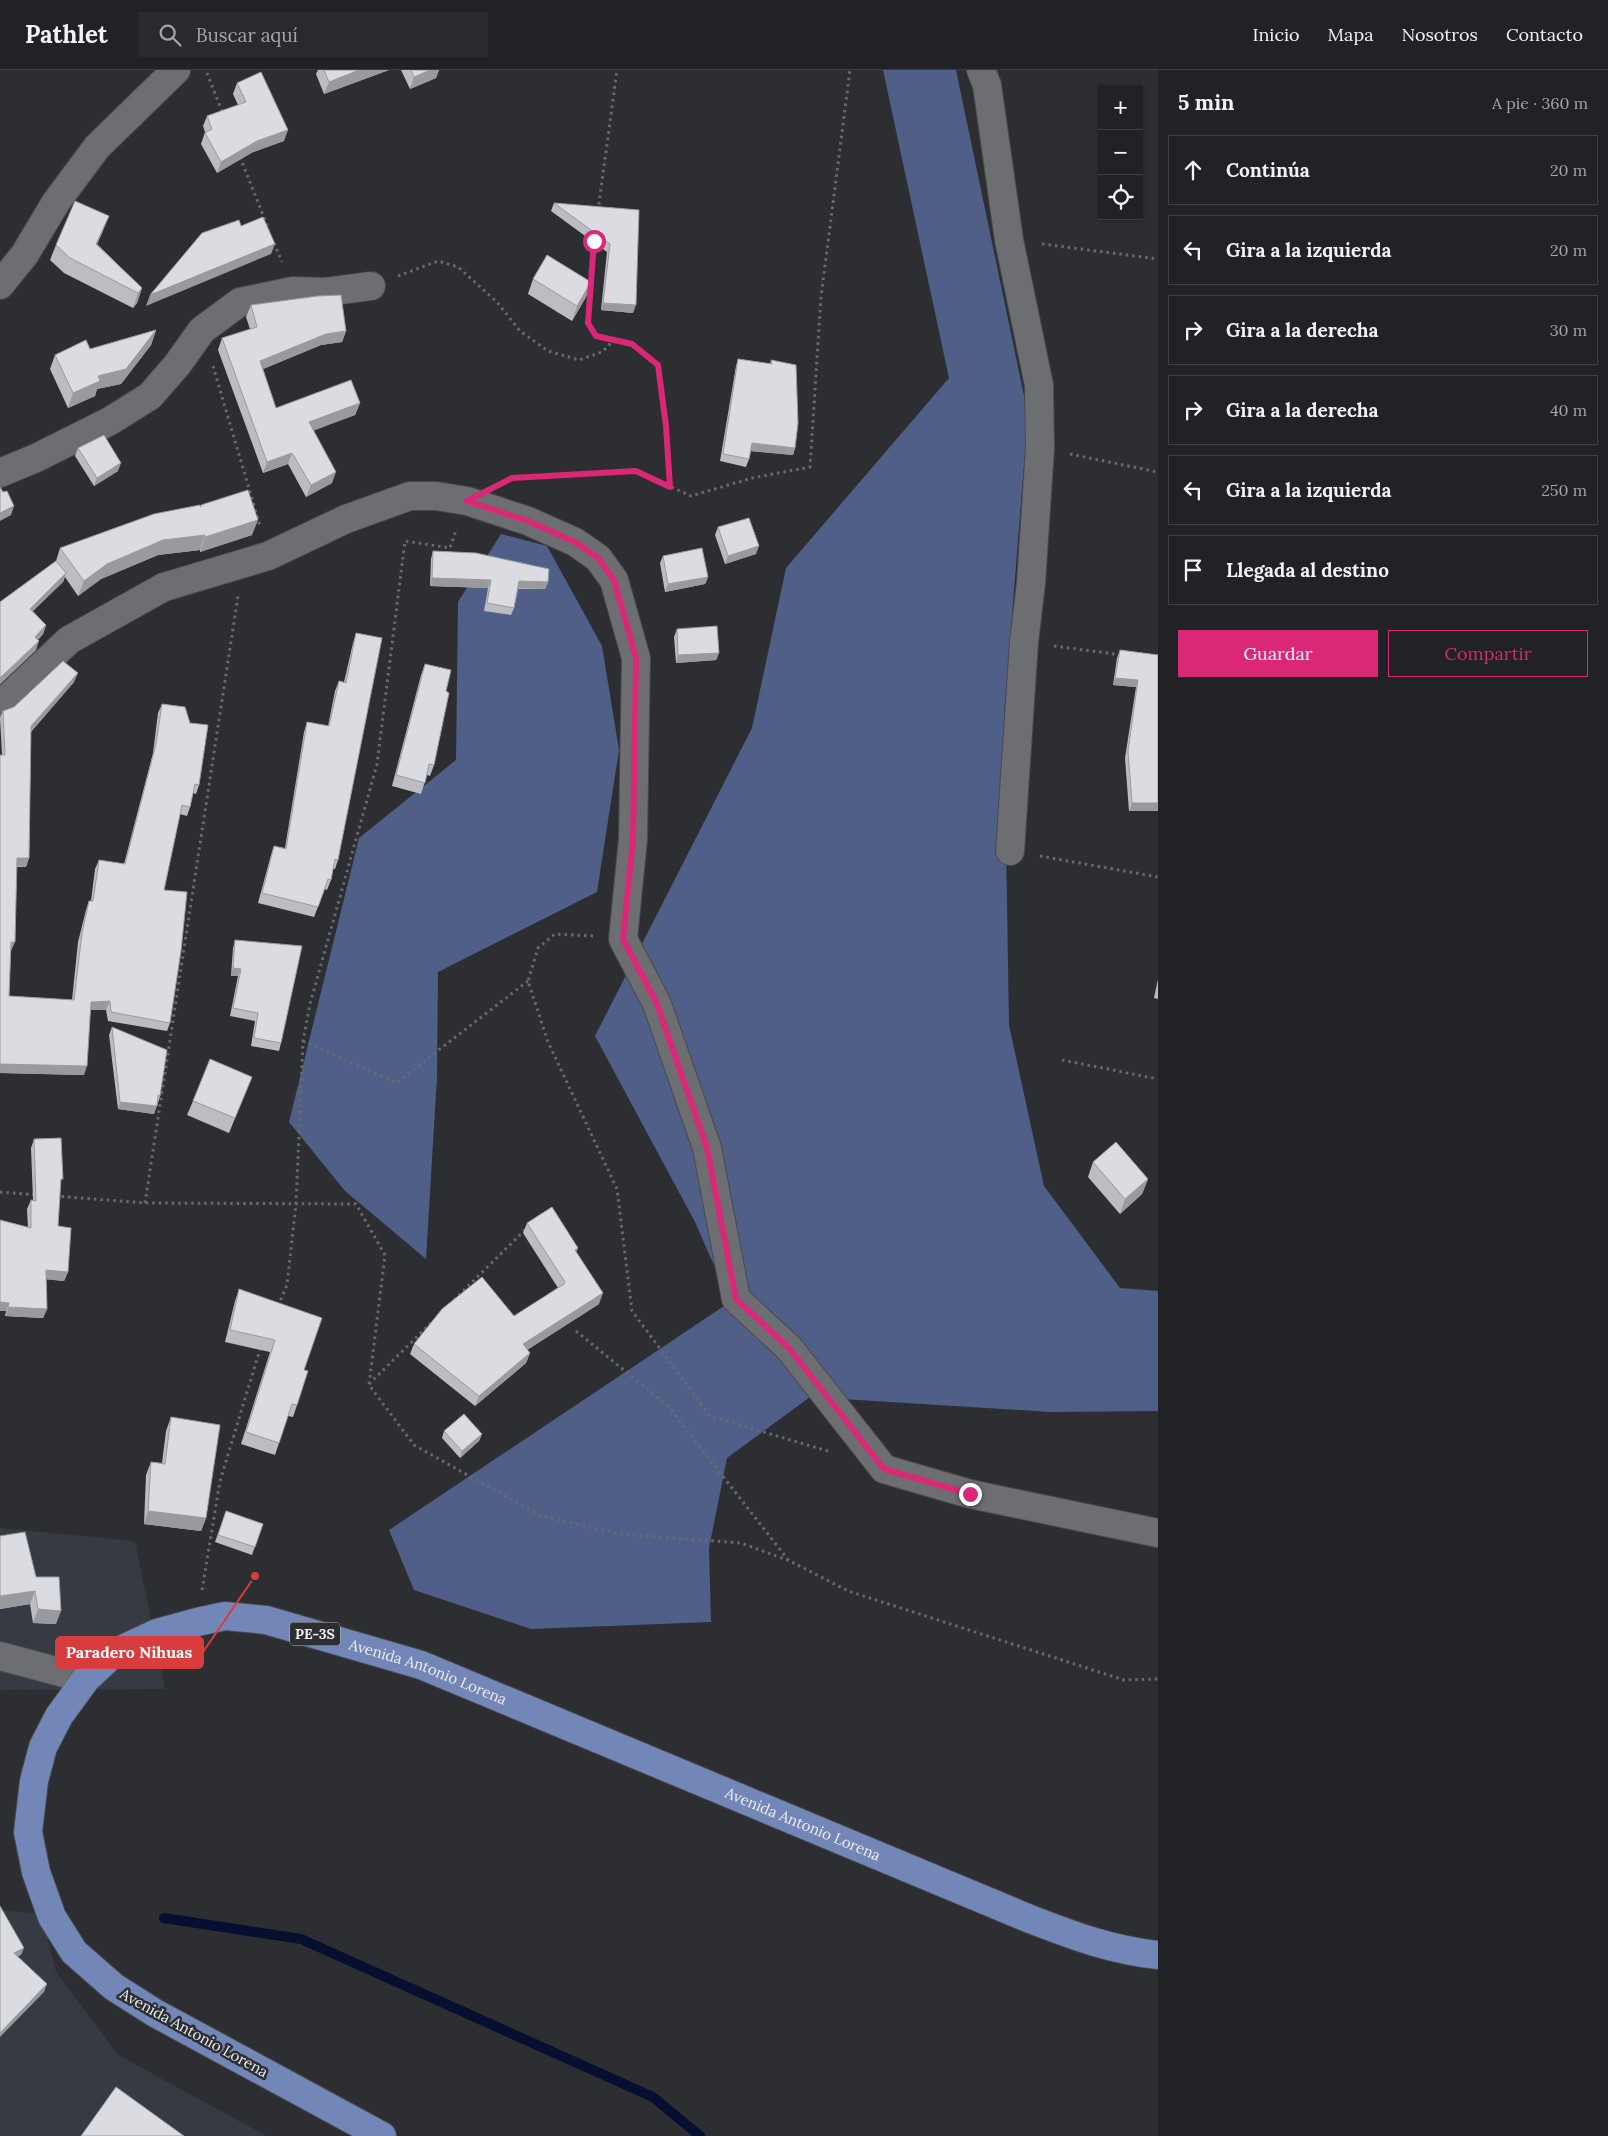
<!DOCTYPE html>
<html lang="es">
<head>
<meta charset="utf-8">
<style>
  :root { --surface:#212225; --page:#292a2d; --text:#f1f3f6; --muted:#a2a4a7; --line:#3e3f42; --accent:#db2777 }
  body { margin:0; font-family:Lora,serif; background:var(--page); color:var(--text) }
  .controls { position:absolute; right:15px; top:15px; display:grid; overflow:hidden; border-radius:0px; box-shadow:0 1px 4px #0004 }
  .controls button { width:45px; height:45px; display:grid; place-items:center; padding:0; border:0; border-bottom:1px solid var(--line); background:var(--surface); color:var(--text); font:25px sans-serif }
  .stop { position:absolute; width:15px; height:15px; margin:-11px; border:4px solid #db2777; border-radius:50%; background:#fff }
  .stop.end { background:#db2777; border-color:#fff; box-shadow:0 1px 5px #0008 }
  .list { margin:0; padding:0; list-style:none }
  h2 { display:flex; justify-content:space-between; align-items:center; height:65px; margin:0; padding:0 20px; font-size:21px }
  h2 small { font-size:16px; font-weight:400; color:var(--muted) }
  .list li { display:grid; grid-template-columns:32px 1fr auto; gap:15px; align-items:center; box-sizing:border-box; height:70px; margin:0 10px 10px; padding:0 10px; border:1px solid var(--line); border-radius:0px }
  .list b { display:block; font-size:19px; white-space:nowrap }
  .list em { font-size:16px; font-style:normal; color:var(--muted) }
  .actions { display:flex; gap:10px; padding:15px 20px }
  .actions a { flex:1; padding:11px 0; border:1px solid var(--accent); border-radius:0px; text-align:center; font-size:18px; color:var(--accent) }
  .actions .main { background:var(--accent); color:#fff }
  .icon { flex:none; width:28px; height:28px; fill:none; stroke:currentColor; stroke-width:2; stroke-linecap:round; stroke-linejoin:round }
  .map { position:relative; flex:none; width:1158px; height:2066px; overflow:hidden }
  header { display:flex; align-items:center; gap:30px; box-sizing:border-box; height:70px; padding:0 25px; background:var(--surface); border-bottom:1px solid var(--line) }
  header strong { font-size:24px }
  nav { display:flex; gap:28px; margin-inline-start:auto; font-size:18px }
  .search { width:350px; height:45px; background:var(--page); display:flex; align-items:center; gap:12px; box-sizing:border-box; padding:0 18px; border-radius:0px; color:var(--muted); font-size:19px }
  main { display:flex }
  aside { flex:1; background:var(--surface) }
  .map>svg:first-child { display:block }
  .built { fill:#363a42 }
  .forest { fill:#4f5f87 }
  .lines { fill:none; stroke-linecap:round; stroke-linejoin:round }
  .stream { stroke:#060f30; stroke-width:10 }
  .minor-casing { stroke:#494a4d; stroke-width:30 }
  .trunk-casing { stroke:#494a4d; stroke-width:30 }
  .path { stroke:#696a6d; stroke-width:3; stroke-dasharray:2.5 4; stroke-linecap:butt }
  .minor { stroke:#6d6e72; stroke-width:28 }
  .trunk { stroke:#7286b8; stroke-width:28 }
  .wall { fill:#bbbdc2 }
  .shaded-wall { fill:#999a9e }
  .building { fill:#dadce1; stroke:#999a9e }
  .route { stroke:#db2777; stroke-width:6 }
  .labels { text-anchor:middle; stroke-width:5; stroke-linejoin:round; paint-order:stroke }
  .shield { fill:#2c2e31; stroke:#b3b4b7; stroke-width:1 }
  .shield-label { font-size:14px; font-weight:bold; fill:#edeef1 }
  .street-label { font-size:15px; fill:#edeef1; stroke:#2c2e31 }
  .leader { fill:none; stroke:#d83c3c; stroke-width:2 }
  .callout-dot { fill:#d83c3c; stroke:#2c2e31; stroke-width:2 }
  .callout { fill:#d83c3c; stroke:#d83c3c; stroke-width:2 }
  .callout-label { font-size:16px; text-anchor:middle; font-weight:bold; fill:#fff }
</style>
</head>
<body>
<header>
<strong>Pathlet</strong>
<div class="search"><svg class="icon" aria-label="search" viewBox="0 0 24 24"><circle cx="10" cy="10" r="6"/><path d="M15 15l6 6"/></svg>Buscar aquí</div>
<nav><a>Inicio</a><a>Mapa</a><a>Nosotros</a><a>Contacto</a></nav>
</header>
<main>
<div class="map">
<svg width="1158" height="2066" viewBox="0 0 1158 2066">
  <rect width="100%" height="100%" fill="#2c2e31"/>
  <g class="built">
    <path d="M0 1458 135 1471 165 1619 0 1620Z"/>
    <path d="M0 1840 41 1844 56 1902 118 1985 267 2066H0Z"/>
  </g>
  <g class="forest">
    <path d="M883 0H956L1028 345 1004 646 1009 955 1044 1116 1120 1218 1158 1221V1341L1051 1342 810 1327 727 1388 709 1478 711 1552 531 1559 414 1520 389 1460 730 1232 695 1152 595 966 752 658 786 498 949 308Z"/>
    <path d="M501 464 547 476 602 576 619 680 597 822 438 902 437 1007 426 1189 345 1121 289 1052 359 768 456 690 458 532Z"/>
  </g>
  <g class="lines">
    <path class="stream" d="M164 1848 301 1869 653 2027 700 2066"/>
    <g class="minor-casing">
      <g id="minor">
        <path d="M981 0 987 15 1009 170 1039 315 1040 378 1031 513 1024 572 1010 781"/>
        <path d="M0 215 25 184 56 132 97 77 176 0"/>
        <path d="M0 403 36 388 110 351 150 326 177 295 202 260 240 232 293 221 325 222 371 216"/>
        <path d="M0 635 69 570 164 517 268 486 346 449 410 426H436L467 431 528 451 575 472 598 488 614 510 636 588 633 769 623 869 657 934 707 1078 736 1229 789 1278 884 1399 970 1424 1158 1463"/>
        <path d="M0 1586 86 1609"/>
      </g>
    </g>
    <g class="trunk-casing">
      <g id="trunk">
        <path id="s1" d="M382 2066 155 1943 114 1917 74 1882 52 1847 36 1802 28 1762 34 1711 43 1677 59 1646 86 1609 114 1583 157 1563 197 1552 225 1546 266 1550 421 1595 1030 1849C1074 1866 1111 1880 1158 1885"/>
      </g>
    </g>
    <g class="path">
      <path d="M207 3 223 44"/>
      <path d="M240 87 269 160"/>
      <path d="M598 141 617 0"/>
      <path d="M594 169 588 253 596 266 632 274 658 295 666 356 670 416"/>
      <path d="M274 173 282 192"/>
      <path d="M1042 174 1158 189"/>
      <path d="M398 206 438 191 458 197 497 232 520 261 548 281 579 290 602 282 614 270"/>
      <path d="M213 296 260 456"/>
      <path d="M1070 384 1158 402"/>
      <path d="M507 411 512 408 636 401 691 426 752 408 810 397 821 227 850 0"/>
      <path d="M1054 576 1122 585"/>
      <path d="M1040 786 1158 807"/>
      <path d="M593 866 555 864 538 878 528 911 548 972 617 1119 632 1241 710 1346 831 1382"/>
      <path d="M303 971 396 1013 528 911"/>
      <path d="M1062 990 1158 1009"/>
      <path d="M0 1122 37 1125"/>
      <path d="M55 1126 145 1133 356 1134 385 1185 369 1315 414 1375 539 1445 618 1464 741 1473 790 1491 848 1521 1124 1610 1158 1609"/>
      <path d="M145 1133 238 526"/>
      <path d="M536 1149 541 1144"/>
      <path d="M454 1230 528 1157"/>
      <path d="M278 1236 287 1215 296 1134 303 971 310 934 377 694 405 471 450 478 456 460"/>
      <path d="M576 1261 668 1336 789 1491"/>
      <path d="M369 1314 434 1250"/>
      <path d="M202 1520 220 1411 261 1276"/>
    </g>
    <use href="#minor" class="minor"/>
    <use href="#trunk" class="trunk"/>
  </g>
  <g class="wall">
    <path d="M318 0H389L324 24 316 4Z"/>
    <path d="M401 0H439L436 8 410 19Z"/>
    <path d="M237 13 284 71 253 82 217 103 201 74 205 62 203 56 207 46 238 35 233 24Z"/>
    <path d="M554 133 639 140 633 243 601 240 607 182 551 141Z"/>
    <path d="M103 161 97 174 142 218 137 233 133 238 64 203 50 190 56 175Z"/>
    <path d="M533 209 591 212 586 227 572 251 528 224Z"/>
    <path d="M251 235 346 261 342 272 321 275 263 299 276 338 360 333 355 345 313 360 332 413 306 427 288 394 263 403 218 280 222 268 250 259 246 247Z"/>
    <path d="M156 260 151 275 121 314 97 319 95 326 68 338 50 299 55 285 90 279Z"/>
    <path d="M738 289 770 294 771 290 795 378 793 385 751 381 749 389 746 397 720 391 736 296Z"/>
    <path d="M78 378 118 401 94 416 75 386Z"/>
    <path d="M200 436 252 465 200 482V480L158 485 101 509 78 526 65 507 63 512 33 541 46 555 43 564 38 570 36 580 0 614V532L56 491 60 478Z"/>
    <path d="M718 457 756 484 725 494 715 465Z"/>
    <path d="M433 481 548 512 545 519H518L514 538 511 545 484 541 488 518 430 516 431 489Z"/>
    <path d="M663 486 708 507 705 514 665 522 660 493Z"/>
    <path d="M677 559 719 583 716 590 676 593 674 567Z"/>
    <path d="M356 563 338 790 335 799H333L331 810 327 820 325 819 314 847 258 833 271 785 274 776 285 778 304 662 307 652 328 656 335 621 339 611 344 612 353 573Z"/>
    <path d="M1120 580 1158 585V741H1129L1125 688 1136 617 1113 615 1117 588Z"/>
    <path d="M425 594 434 695 430 706 427 705 421 724 392 716 421 605Z"/>
    <path d="M74 612 31 662 29 788 26 797H16L11 881 9 926 72 930 78 872 86 840 89 831H91L95 799 99 790 124 794 153 683 158 643 162 634 199 715 196 724 193 723 190 737 187 746 180 744 164 820 170 953 167 961 108 951 106 940H90L84 1005 0 1003 2 685 0 648 3 641 14 637Z"/>
    <path d="M235 870 281 973 279 981 251 976 255 951 230 946 238 906H231L233 878Z"/>
    <path d="M1158 909V929L1154 928Z"/>
    <path d="M112 957 160 1026 158 1033H157L154 1044 118 1039 109 965Z"/>
    <path d="M252 1007 229 1063 187 1045 193 1031Z"/>
    <path d="M34 1069 60 1117 58 1156 68 1202 64 1211 46 1209 47 1239 43 1248 5 1246 6 1241H0V1150L28 1158 27 1139 31 1130H33L31 1078Z"/>
    <path d="M1093 1092 1148 1109 1142 1124 1120 1144 1088 1107Z"/>
    <path d="M527 1153 578 1178 576 1182 599 1234 527 1280 530 1283 526 1293 475 1336 410 1284 414 1274 514 1246 558 1218 523 1163Z"/>
    <path d="M239 1219 304 1300 297 1335 293 1347 288 1346 275 1385 241 1374 270 1282 225 1272 235 1231Z"/>
    <path d="M171 1347 206 1448 201 1461 144 1454 146 1405 151 1392 162 1393 166 1361Z"/>
    <path d="M444 1361 482 1364 479 1371 460 1388 442 1368Z"/>
    <path d="M226 1441 263 1454 252 1485 215 1472Z"/>
    <path d="M0 1466 36 1507 56 1554 33 1553 30 1534 0 1539Z"/>
  </g>
  <g class="shaded-wall">
    <path d="M359 0H389L324 24 329 12Z"/>
    <path d="M430 0H439L436 8 410 19 414 7Z"/>
    <path d="M288 60 284 71 253 82 217 103 221 92 257 71Z"/>
    <path d="M109 146 103 161 91 188 96 174Z"/>
    <path d="M275 174 271 184 146 236 150 225Z"/>
    <path d="M591 212 586 227 572 251 577 236Z"/>
    <path d="M142 218 137 233 133 238 138 223Z"/>
    <path d="M603 233 636 235 633 243 601 240Z"/>
    <path d="M156 260 151 275 121 314 97 319 95 326 68 338 73 323Z"/>
    <path d="M346 261 342 272 321 275 256 302 260 291 326 264Z"/>
    <path d="M360 333 355 345 305 364 309 352Z"/>
    <path d="M752 373 795 378 793 385 749 381Z"/>
    <path d="M292 383 288 394 263 403 267 392Z"/>
    <path d="M121 393 118 401 94 416 97 408Z"/>
    <path d="M336 402 332 413 306 427 311 415Z"/>
    <path d="M14 436 11 445 0 451V443Z"/>
    <path d="M258 450 252 465 200 482 205 467Z"/>
    <path d="M205 465 200 480 158 485 101 509 78 526 84 511 107 494 163 470Z"/>
    <path d="M759 476 756 484 725 494 728 486Z"/>
    <path d="M66 503 63 512 26 547 30 539Z"/>
    <path d="M708 507 705 514 665 522 668 514Z"/>
    <path d="M432 508 491 510 488 518 430 516Z"/>
    <path d="M519 511 548 512 545 519 516 518Z"/>
    <path d="M46 555 43 564 31 576 35 567Z"/>
    <path d="M39 571 36 580 0 614V608Z"/>
    <path d="M719 583 716 590 676 593 678 585Z"/>
    <path d="M78 603 74 612 28 665 31 656Z"/>
    <path d="M1115 608 1138 610 1136 617 1113 615Z"/>
    <path d="M1132 733H1158V741H1129Z"/>
    <path d="M17 788H29L26 797 13 796Z"/>
    <path d="M11 872H15L11 881H8Z"/>
    <path d="M233 898 241 899 238 906H231Z"/>
    <path d="M110 931 106 940H88L91 932Z"/>
    <path d="M0 994 87 996 84 1005 0 1003Z"/>
    <path d="M120 1032 157 1036 154 1044 118 1039Z"/>
    <path d="M1148 1109 1142 1124 1120 1144 1125 1129Z"/>
    <path d="M46 1200 68 1202 64 1211 42 1209Z"/>
    <path d="M603 1223 599 1234 519 1285 523 1274Z"/>
    <path d="M0 1232 9 1233 6 1241H0Z"/>
    <path d="M8 1237 47 1239 43 1248 5 1246Z"/>
    <path d="M530 1283 526 1293 475 1336 479 1326Z"/>
    <path d="M482 1364 479 1371 460 1388 462 1381Z"/>
    <path d="M148 1441 206 1448 201 1461 144 1454Z"/>
    <path d="M35 1521 30 1534 0 1539V1526Z"/>
    <path d="M38 1539 61 1541 56 1554 33 1553Z"/>
    <path d="M24 1878 21 1885 11 1890 14 1883Z"/>
    <path d="M47 1914 44 1922 0 1967V1963Z"/>
  </g>
  <g class="building">
    <path d="M324 0H359L329 12Z"/>
    <path d="M411 0H430L414 7Z"/>
    <path d="M261 2 288 60 257 71 221 92 205 63 212 59 207 46 246 32 237 13Z"/>
    <path d="M75 131 109 146 96 174 142 218 138 223 70 188 56 175Z"/>
    <path d="M554 133 639 140 636 235 603 233 610 174Z"/>
    <path d="M263 147 275 174 150 225 202 163 239 150 241 156Z"/>
    <path d="M547 185 591 212 577 236 533 209Z"/>
    <path d="M341 225 346 261 326 264 260 291 276 338 351 310 360 333 309 352 336 402 311 415 292 383 267 392 222 268 257 257 251 235 318 226Z"/>
    <path d="M156 260 126 299 98 306 100 311 73 323 55 285 86 270 90 279Z"/>
    <path d="M738 289 772 294 771 290 796 295 798 353 795 378 752 373 749 389 723 384Z"/>
    <path d="M104 365 121 393 97 408 78 378Z"/>
    <path d="M0 417 3 422 7 421 14 436 0 443Z"/>
    <path d="M248 420 258 450 205 467V465L163 470 107 494 84 511 60 478 154 444 200 435 201 437V435Z"/>
    <path d="M749 448 759 476 728 486 718 457Z"/>
    <path d="M702 478 708 507 668 514 663 486Z"/>
    <path d="M433 481 476 483 549 499 548 512 519 511 514 538 487 533 491 510 432 508Z"/>
    <path d="M56 491 66 503 30 539 46 555 35 567 39 571 0 608V532Z"/>
    <path d="M717 556 719 583 678 585 677 559Z"/>
    <path d="M356 563 382 568 338 790 335 789 331 810 328 809 318 837 262 823 274 776 286 779 307 652 329 656 339 611 346 613Z"/>
    <path d="M1120 580 1158 585V733H1132L1128 681 1138 610 1115 608Z"/>
    <path d="M63 591 78 603 31 656 29 788H17L15 872H11L9 926 74 930 82 863 89 831H93L99 790 125 794 156 674 162 634 185 637 190 653 208 655 199 715 195 714 190 737 182 735 164 820 187 822 181 881 170 953 111 942 110 931 91 932 87 996 0 994V685H5L3 641 14 637Z"/>
    <path d="M425 594 451 600 446 621 449 623 434 695 429 694 425 713 396 705Z"/>
    <path d="M235 870 302 876 281 973 254 968 258 943 233 938 241 899 233 898Z"/>
    <path d="M112 957 167 980 160 1026 158 1025 157 1036 120 1032Z"/>
    <path d="M210 989 252 1007 235 1048 193 1031Z"/>
    <path d="M61 1068 63 1109H61L58 1156 71 1158 68 1202 46 1200 47 1239 8 1237 9 1233 0 1232V1150L31 1158V1130L36 1131 34 1069Z"/>
    <path d="M1116 1072 1148 1109 1125 1129 1093 1092Z"/>
    <path d="M552 1137 578 1178 575 1180 603 1223 523 1274 530 1283 479 1326 414 1274 442 1239 482 1207 514 1246 564 1214 565 1212 527 1153Z"/>
    <path d="M239 1219 322 1248 304 1300 308 1301 297 1335 292 1334 279 1373 246 1362 275 1270 230 1260Z"/>
    <path d="M464 1344 482 1364 462 1381 444 1361Z"/>
    <path d="M171 1347 220 1355 206 1448 148 1441 151 1392 165 1394Z"/>
    <path d="M226 1441 263 1454 255 1477 218 1465Z"/>
    <path d="M25 1462 36 1507H59L61 1541 38 1539 35 1521 0 1526V1466Z"/>
    <path d="M0 1836 24 1878 14 1883 47 1914 0 1963Z"/>
    <path d="M116 2017 184 2066H81Z"/>
  </g>
  <g class="lines">
    <path class="route" d="M594 171 588 253 596 266 632 274 658 295 666 356 670 417 636 401 512 408 467 431 528 451 575 472 598 488 614 510 636 588 633 769 623 869 657 934 707 1078 736 1229 789 1278 884 1399 970 1424"/>
  </g>
  <g class="labels">
    <rect class="shield" x="290" y="1552.5" width="50" height="23" rx="4"/>
    <g class="shield-label">
      <text x="315" y="1569">PE-3S</text>
    </g>
    <g class="street-label">
      <text dy="5" stroke="none"><textPath href="#s1" startOffset="1024">Avenida Antonio Lorena</textPath></text>
      <text dy="5" stroke="none"><textPath href="#s1" startOffset="1429">Avenida Antonio Lorena</textPath></text>
      <text transform="translate(194 1963) rotate(29)" y="5">Avenida Antonio Lorena</text>
    </g>
  </g>
  <path class="leader" d="M255 1506L203 1582"/>
  <circle class="callout-dot" cx="255" cy="1506" r="5"/>
  <rect class="callout" x="56" y="1567" width="147" height="31" rx="5"/>
  <g class="callout-label">
    <text x="129" y="1588">Paradero Nihuas</text>
  </g>
</svg>
<div class="controls">
<button>+</button>
<button>−</button>
<button><svg class="icon" aria-label="locate" viewBox="0 0 24 24"><circle cx="12" cy="12" r="6"/><path d="M12 2v4M12 18v4M2 12h4M18 12h4"/></svg></button>
</div>
<div class="stop" style="left:594px;top:171px"></div>
<div class="stop end" style="left:970px;top:1424px"></div>
</div>
<aside>
<h2>5 min<small>A pie · 360 m</small></h2>
<ul class="list">
<li><svg class="icon" aria-label="ahead" viewBox="0 0 24 24"><path d="M12 20V5M6 11l6-6 6 6"/></svg><div><b>Continúa</b></div><em>20 m</em></li>
<li><svg class="icon" aria-label="left" viewBox="0 0 24 24"><path d="M17 20v-9H6M10 6l-5 5 5 5"/></svg><div><b>Gira a la izquierda</b></div><em>20 m</em></li>
<li><svg class="icon" aria-label="right" viewBox="0 0 24 24"><path d="M7 20v-9h11M14 6l5 5-5 5"/></svg><div><b>Gira a la derecha</b></div><em>30 m</em></li>
<li><svg class="icon" aria-label="right" viewBox="0 0 24 24"><path d="M7 20v-9h11M14 6l5 5-5 5"/></svg><div><b>Gira a la derecha</b></div><em>40 m</em></li>
<li><svg class="icon" aria-label="left" viewBox="0 0 24 24"><path d="M17 20v-9H6M10 6l-5 5 5 5"/></svg><div><b>Gira a la izquierda</b></div><em>250 m</em></li>
<li><svg class="icon" aria-label="arrive" viewBox="0 0 24 24"><path d="M6 21V4h12l-3 4 3 4H6"/></svg><div><b>Llegada al destino</b></div></li>
</ul>
<div class="actions"><a class="main">Guardar</a><a>Compartir</a></div>
</aside>
</main>
</body>
</html>
